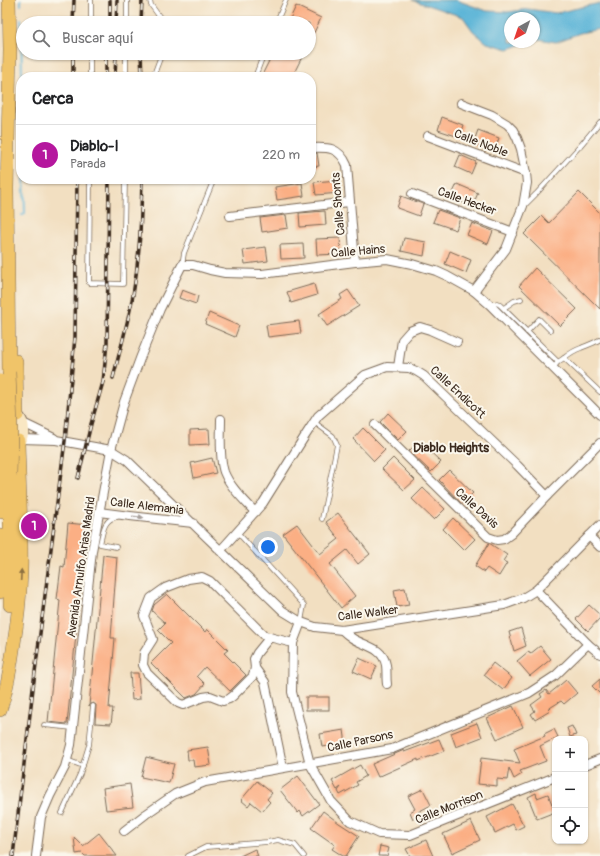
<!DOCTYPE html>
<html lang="es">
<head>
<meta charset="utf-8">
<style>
  :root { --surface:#fff; --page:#f2f2f2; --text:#202124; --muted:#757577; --line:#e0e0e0; --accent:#b5179e }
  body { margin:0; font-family:Pangolin,sans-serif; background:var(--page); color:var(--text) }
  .controls { position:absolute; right:12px; bottom:12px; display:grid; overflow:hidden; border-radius:8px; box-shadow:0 1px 3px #0004 }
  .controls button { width:36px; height:36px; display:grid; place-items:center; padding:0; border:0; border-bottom:1px solid var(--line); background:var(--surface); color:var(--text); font:20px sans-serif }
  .compass { position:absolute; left:504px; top:12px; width:36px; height:36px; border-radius:50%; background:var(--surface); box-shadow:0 1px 3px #0004; rotate:220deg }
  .you { position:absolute; left:268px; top:547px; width:14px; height:14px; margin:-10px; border:3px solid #fff; border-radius:50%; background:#1a73e8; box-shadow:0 0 0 6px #1a73e833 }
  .badge { display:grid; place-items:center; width:26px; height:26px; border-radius:50%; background:var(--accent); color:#fff; font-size:13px; font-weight:700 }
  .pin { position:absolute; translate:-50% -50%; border:2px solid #fff; box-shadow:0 1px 4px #0006 }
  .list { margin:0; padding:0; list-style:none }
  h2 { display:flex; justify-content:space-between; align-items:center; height:52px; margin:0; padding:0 16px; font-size:17px }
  h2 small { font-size:13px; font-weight:400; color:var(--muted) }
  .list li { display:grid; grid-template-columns:26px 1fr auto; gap:12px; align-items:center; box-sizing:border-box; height:60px; padding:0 16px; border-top:1px solid var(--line) }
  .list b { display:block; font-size:15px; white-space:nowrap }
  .list p { margin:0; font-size:13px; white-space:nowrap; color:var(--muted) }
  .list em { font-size:13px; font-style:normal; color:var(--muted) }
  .icon { flex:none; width:22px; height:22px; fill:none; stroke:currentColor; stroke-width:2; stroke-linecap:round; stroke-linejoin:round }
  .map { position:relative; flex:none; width:600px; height:856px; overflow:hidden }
  .search { position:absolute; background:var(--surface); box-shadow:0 1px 3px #0004; left:16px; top:16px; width:300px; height:44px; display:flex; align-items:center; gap:10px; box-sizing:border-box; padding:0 14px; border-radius:22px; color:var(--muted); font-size:15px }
  .panel { position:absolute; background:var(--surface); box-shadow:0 1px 3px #0004; left:16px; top:72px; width:300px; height:112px; border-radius:16px }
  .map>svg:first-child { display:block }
  .water { fill:#5ab4d7; stroke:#4a6f7a }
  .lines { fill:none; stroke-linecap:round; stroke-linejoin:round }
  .stream { stroke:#5ab4d7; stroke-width:2 }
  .building { fill:#fbaf84 }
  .lane-casing { stroke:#7b6957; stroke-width:5.5 }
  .street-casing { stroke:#7b6957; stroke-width:10 }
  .secondary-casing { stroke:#7b6957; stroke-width:14 }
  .primary-casing { stroke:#7b6957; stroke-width:14 }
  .lane { stroke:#fff; stroke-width:4 }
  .street { stroke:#fff; stroke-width:8 }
  .secondary { stroke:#f9e7c3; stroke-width:12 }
  .primary { stroke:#f0c469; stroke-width:13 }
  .rail-casing { stroke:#3b2a1e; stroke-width:3.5 }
  .rail { stroke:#fbf7ec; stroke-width:2; stroke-dasharray:6; stroke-linecap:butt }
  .primary-bridge-casing { stroke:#7b6957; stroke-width:14; stroke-linecap:butt }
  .primary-bridge { stroke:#f0c469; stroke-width:13 }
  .oneway { fill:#a79f9a }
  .oneway2 { fill:#8c6f40 }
  .labels { text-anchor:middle; stroke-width:4; stroke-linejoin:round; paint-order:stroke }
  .street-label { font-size:12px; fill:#3b2a1e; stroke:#fbf7ec }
  .neighbourhood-label { font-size:13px; font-weight:bold; fill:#3b2a1e; stroke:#fbf7ec }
</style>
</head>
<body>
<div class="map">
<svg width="600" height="856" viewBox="0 0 600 856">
  <rect width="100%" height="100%" fill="#fbf7ec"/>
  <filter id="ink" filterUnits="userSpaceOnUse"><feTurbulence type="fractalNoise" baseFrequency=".025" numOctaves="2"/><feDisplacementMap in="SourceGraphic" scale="8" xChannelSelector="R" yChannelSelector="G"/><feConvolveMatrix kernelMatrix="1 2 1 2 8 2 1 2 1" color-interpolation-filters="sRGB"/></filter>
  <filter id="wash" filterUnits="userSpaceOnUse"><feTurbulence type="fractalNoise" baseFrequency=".012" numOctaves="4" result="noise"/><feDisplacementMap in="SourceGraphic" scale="16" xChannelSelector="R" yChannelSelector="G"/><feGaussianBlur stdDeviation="0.9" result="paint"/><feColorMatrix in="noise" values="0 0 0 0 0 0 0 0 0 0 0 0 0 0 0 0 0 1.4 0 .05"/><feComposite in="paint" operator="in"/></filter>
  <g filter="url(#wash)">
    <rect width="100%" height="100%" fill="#f2dfc1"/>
    <path class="water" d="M412 0H456L487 11 508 12 528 9 556 13 600 3V29L580 33 556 42 538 39 534 40V18H510V42H529L508 49 487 43 473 31 463 17Z"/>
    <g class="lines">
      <g class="stream">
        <path d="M21 0V5"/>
        <path d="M21 19 22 77"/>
        <path d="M22 215H23L25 213 24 179"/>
      </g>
    </g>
    <g id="blocks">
      <g class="building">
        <path d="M296 6 321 18 309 43V23H288Z"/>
        <path d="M273 53H304L292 77H261Z"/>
        <path d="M442 117 463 125 459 137 438 130Z"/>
        <path d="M478 130 499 138 494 152 473 144Z"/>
        <path d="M311 153H317L319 166 311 167Z"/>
        <path d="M460 155 476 162 471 174 455 167Z"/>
        <path d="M338 180 340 193 316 195 314 182Z"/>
        <path d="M302 183 304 196 277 200 275 187Z"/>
        <path d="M457 184 478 193 472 207 451 197Z"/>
        <path d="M579 192 600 213V309L524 234 542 216 549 223Z"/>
        <path d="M401 196 423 204 419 216 397 208Z"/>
        <path d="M438 210 460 218 456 230 433 222Z"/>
        <path d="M325 211 326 225 300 227 299 213Z"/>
        <path d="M286 215 288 228 262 232 260 218Z"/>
        <path d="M472 223 493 231 488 244 467 235Z"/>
        <path d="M340 238 341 254 317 255 316 239Z"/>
        <path d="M404 238 426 242 424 256 401 251Z"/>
        <path d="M303 244 304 258 281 259 280 245Z"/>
        <path d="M266 247 268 261 245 264 243 250Z"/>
        <path d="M450 251 471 260 466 273 445 264Z"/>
        <path d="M535 268 577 309 560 326 519 286Z"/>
        <path d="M314 284 317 295 291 303 287 292Z"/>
        <path d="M182 290 198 296 196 304 179 298Z"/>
        <path d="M348 290 359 306 327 326 319 314 342 299 340 295Z"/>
        <path d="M209 313 239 326 235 337 205 324Z"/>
        <path d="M299 321 301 333 268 337 266 325Z"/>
        <path d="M388 413 407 431 398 440 380 422Z"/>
        <path d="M363 428 385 450 374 461 353 439Z"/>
        <path d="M209 429 210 444 190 445V430Z"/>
        <path d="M419 441 441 462 431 472 409 451Z"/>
        <path d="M212 458 216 473 194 478 191 463Z"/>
        <path d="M393 458 415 480 404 490 382 469Z"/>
        <path d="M449 470 473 493 462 504 439 480Z"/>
        <path d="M423 488 445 509 434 520 412 499Z"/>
        <path d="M338 513 370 554 358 564 347 550 330 564 355 596 341 608 283 534 297 524 320 554 339 539 326 522Z"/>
        <path d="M453 518 475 539 464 550 443 529Z"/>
        <path d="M68 523 87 525 67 724 48 722 60 600 57 599 61 566 64 567Z"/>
        <path d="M489 543 507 555 503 561 507 563 499 576 487 568 484 572 475 566Z"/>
        <path d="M103 555 117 557 111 638H115L109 708H113L111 724 95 723 96 705 93 703 90 704 89 706Z"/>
        <path d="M405 588 409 605 397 607 394 590Z"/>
        <path d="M167 594 205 632 207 629 228 650 224 653 246 675 230 691 205 667 197 676 205 684 196 694 186 698 151 663 171 643 158 630 165 623 152 611 154 605Z"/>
        <path d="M589 605 600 615V618L588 631 576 619Z"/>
        <path d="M521 628 526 646 514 651 509 632Z"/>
        <path d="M540 646 551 659 530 676 517 661 529 651 530 654Z"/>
        <path d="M359 658 377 666 371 679 353 671Z"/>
        <path d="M493 663 512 678 503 690 484 675Z"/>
        <path d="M130 673H138L140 699 132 700Z"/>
        <path d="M600 679V694L592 686Z"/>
        <path d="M566 680 577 693 564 704 561 701 548 709 550 711 535 720 531 714 535 711 531 705 542 697 540 694 546 690 549 694Z"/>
        <rect x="306" y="697" width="23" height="13"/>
        <path d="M513 706 523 727 497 739 487 718Z"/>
        <path d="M477 723 482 737 456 747 451 733Z"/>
        <path d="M572 726 576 735 570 737 567 728Z"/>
        <path d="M554 729 558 737 540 746 546 761 520 771 522 774 514 779 509 768 507 780 497 779V786L478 784 481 758 520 763 514 749 545 736 544 734Z"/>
        <path d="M344 730 346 744 322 747 320 734Z"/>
        <path d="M439 739 444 751 418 761V759L378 777 372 764 404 750V752Z"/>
        <path d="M208 747 211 765 194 767 193 760H188L187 750Z"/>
        <path d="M146 757 174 764 169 783 141 777Z"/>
        <path d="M360 765 366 776 356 782 358 785 340 795 338 791 341 787 337 790 332 781Z"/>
        <path d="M298 776 319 804 303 816 300 811 298 813 280 790Z"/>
        <path d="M257 781 272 793 267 799 270 802 262 811 251 802 248 806 241 800Z"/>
        <path d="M130 784 133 807 106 810 103 788Z"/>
        <path d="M423 789 431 805 418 812 420 816 413 819 410 812 415 809 408 796Z"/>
        <path d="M536 793 537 798 548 794 555 812 537 819 528 797Z"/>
        <path d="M512 804 524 826 516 830 513 824 495 833 487 817Z"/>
        <path d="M323 811 339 823 359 836 346 856H343L332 849 335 845 311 828Z"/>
        <path d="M471 821 480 840 452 853 443 834Z"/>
        <path d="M99 833 117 856H85L82 853 76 854 74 837 83 846Z"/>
        <path d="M426 840 433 856H410L406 849Z"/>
        <path d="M380 846 389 848 387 856H378Z"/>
        <path d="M255 849 258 856H240Z"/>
      </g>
    </g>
  </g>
  <g filter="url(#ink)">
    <use href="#blocks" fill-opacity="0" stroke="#7b6957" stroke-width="1"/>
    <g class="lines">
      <g class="lane-casing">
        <g id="lane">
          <path d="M150 0 151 5 164 23"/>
          <path d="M91 23V0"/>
          <path d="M127 23V0"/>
          <path d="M276 23 286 0"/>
          <path d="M90 77V53"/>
          <path d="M126 77V53"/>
          <path d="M153 77 162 53"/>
          <path d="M255 77 264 53"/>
          <path d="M90 179 89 283 123 284 125 179"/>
          <path d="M525 205 536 194 580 146 600 122"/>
          <path d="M182 265 184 253 214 179"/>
          <path d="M491 305 497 303 500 305 558 362"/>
          <path d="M504 308 514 301 521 299"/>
          <path d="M527 332 539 319 550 330"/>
          <path d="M564 358C569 354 575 350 581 348 588 345 592 344 599 340"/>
          <path d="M553 368 558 362 564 358 600 392"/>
          <path d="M314 422 333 436 337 445 322 519"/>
          <path d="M237 532 304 605 301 622"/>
          <path d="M116 547 100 544C103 533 103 519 117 517"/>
          <path d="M44 725 73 728"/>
          <path d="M67 760 83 766"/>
          <path d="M62 813 80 774 89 745 93 706"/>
          <path d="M188 856 206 847 267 842 278 840 295 845 304 856"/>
        </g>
      </g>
      <g class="street-casing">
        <g id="street">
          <path d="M461 103 492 115 507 124 513 130 517 138 521 149 526 173 527 183 523 206 506 249 474 291"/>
          <path d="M428 136 526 173"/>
          <path d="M311 148C328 147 339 147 347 165L355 262"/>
          <path d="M412 194 513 232"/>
          <path d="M230 216 349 202"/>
          <path d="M398 367 402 340 410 331 420 327 430 330 457 342"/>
          <path d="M221 419C221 434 219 458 224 472 230 487 244 500 255 512"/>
          <path d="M21 422 54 438"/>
          <path d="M375 425 488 537 497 540 504 539 511 534 547 496 600 443"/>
          <path d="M20 439 56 440 111 450 127 460 283 611 301 622 315 627 342 630 504 605 523 598 536 590 600 525"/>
          <path d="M99 512 130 516 193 523"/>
          <path d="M589 536 600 547"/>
          <path d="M220 551 263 503 305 436 318 416 358 381 365 375 387 367 409 368 416 371 424 376 517 465 547 496"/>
          <path d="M536 590 588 644 600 654"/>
          <path d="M301 622 293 643 292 692 310 764 331 801 350 821 379 834 410 835 555 777"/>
          <path d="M342 630C345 633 349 636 352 638 364 646 383 647 386 665 387 671 386 678 387 684"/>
          <path d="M270 637 257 653 254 659 255 668 253 676 233 696 229 699 223 701 210 696 203 697 183 705 178 703 147 673 143 665 144 653 153 639 144 616 151 598 165 588 188 579 202 577 210 581 265 636 293 643"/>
          <path d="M255 668 265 682 283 768"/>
          <path d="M585 765 600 759"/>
          <path d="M124 831 146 814 175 794 205 782 392 749 529 693 555 676 588 644"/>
          <path d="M36 856 41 817 50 796 65 767 71 745 92 551 111 450 124 402 141 356 160 309 182 265H193L210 270 225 273 262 274 355 262 387 259 412 264 436 271 447 276 474 291 490 305 600 415"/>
        </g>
      </g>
      <g class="secondary-casing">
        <path id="secondary" d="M9 410C26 418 28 438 11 447"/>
      </g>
      <g class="primary-casing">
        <g id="primary">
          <path d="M9 0 10 50 7 188 9 372"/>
          <path d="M16 361 17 415"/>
          <path d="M1 473 2 512"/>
          <path d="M0 592 2 535"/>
          <path d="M10 605V485"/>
          <path d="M0 710C7 690 10 671 13 650 17 625 20 598 21 572 22 528 19 485 18 441"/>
        </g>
      </g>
      <use href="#lane" class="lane"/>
      <use href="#street" class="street"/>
      <use href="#secondary" class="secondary"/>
      <use href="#primary" class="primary"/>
      <g class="rail-casing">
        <g id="rail">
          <path d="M73 23 74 0"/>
          <path d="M110 23V0"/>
          <path d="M116 23 117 0"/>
          <path d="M141 23 142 0"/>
          <path d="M141 53 142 77"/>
          <path d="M73 77V53"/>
          <path d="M106 77V53"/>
          <path d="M115 77 116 53"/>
          <path d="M113 378C120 350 128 323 133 295 140 255 141 219 142 179"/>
          <path d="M78 478 91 424 103 382 107 343 109 179"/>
          <path d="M13 856 35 672 65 441 75 337 77 179"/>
        </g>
      </g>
      <use href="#rail" class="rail"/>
      <g class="primary-bridge-casing">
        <g id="primary-bridge">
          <path d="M9 372 11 429 10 475"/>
          <path d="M0 381 1 473"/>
        </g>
      </g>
      <use href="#primary-bridge" class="primary-bridge"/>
    </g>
    <defs><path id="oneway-solid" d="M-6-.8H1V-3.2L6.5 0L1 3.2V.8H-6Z"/></defs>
    <use class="oneway" href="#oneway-solid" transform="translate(138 517) rotate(6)"/>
    <use class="oneway2" href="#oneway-solid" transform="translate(21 575) rotate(-87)"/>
  </g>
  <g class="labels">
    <g class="street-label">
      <text transform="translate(481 143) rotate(21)" y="4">Calle Noble</text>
      <text transform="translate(467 201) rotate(20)" y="4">Calle Hecker</text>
      <text transform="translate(338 204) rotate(-95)" y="4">Calle Shonts</text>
      <text transform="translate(358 251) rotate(-5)" y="4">Calle Hains</text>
      <text transform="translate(458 392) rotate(43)" y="4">Calle Endicott</text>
      <text transform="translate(147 506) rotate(7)" y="4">Calle Alemania</text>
      <text transform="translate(477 508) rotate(42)" y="4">Calle Davis</text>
      <text transform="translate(81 567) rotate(-82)" y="4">Avenida Arnulfo Arias Madrid</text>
      <text transform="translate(368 613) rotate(-7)" y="4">Calle Walker</text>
      <text transform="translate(360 741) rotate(-12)" y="4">Calle Parsons</text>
      <text transform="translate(449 807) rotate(-22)" y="4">Calle Morrison</text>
    </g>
    <g class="neighbourhood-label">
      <text x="451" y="452">Diablo Heights</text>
    </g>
  </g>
</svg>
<div class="controls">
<button>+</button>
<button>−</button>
<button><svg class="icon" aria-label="locate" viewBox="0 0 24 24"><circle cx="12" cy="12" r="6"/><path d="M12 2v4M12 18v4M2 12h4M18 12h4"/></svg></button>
</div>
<svg class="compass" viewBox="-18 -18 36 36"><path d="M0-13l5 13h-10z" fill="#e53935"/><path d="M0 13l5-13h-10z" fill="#757577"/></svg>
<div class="you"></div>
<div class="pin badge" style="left:34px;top:526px">1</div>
<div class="search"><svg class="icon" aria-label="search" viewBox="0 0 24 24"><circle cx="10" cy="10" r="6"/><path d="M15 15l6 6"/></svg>Buscar aquí</div>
<section class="panel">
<h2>Cerca<small></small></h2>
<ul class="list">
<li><span class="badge">1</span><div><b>Diablo-I</b><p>Parada</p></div><em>220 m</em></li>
</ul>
</section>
</div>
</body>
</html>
